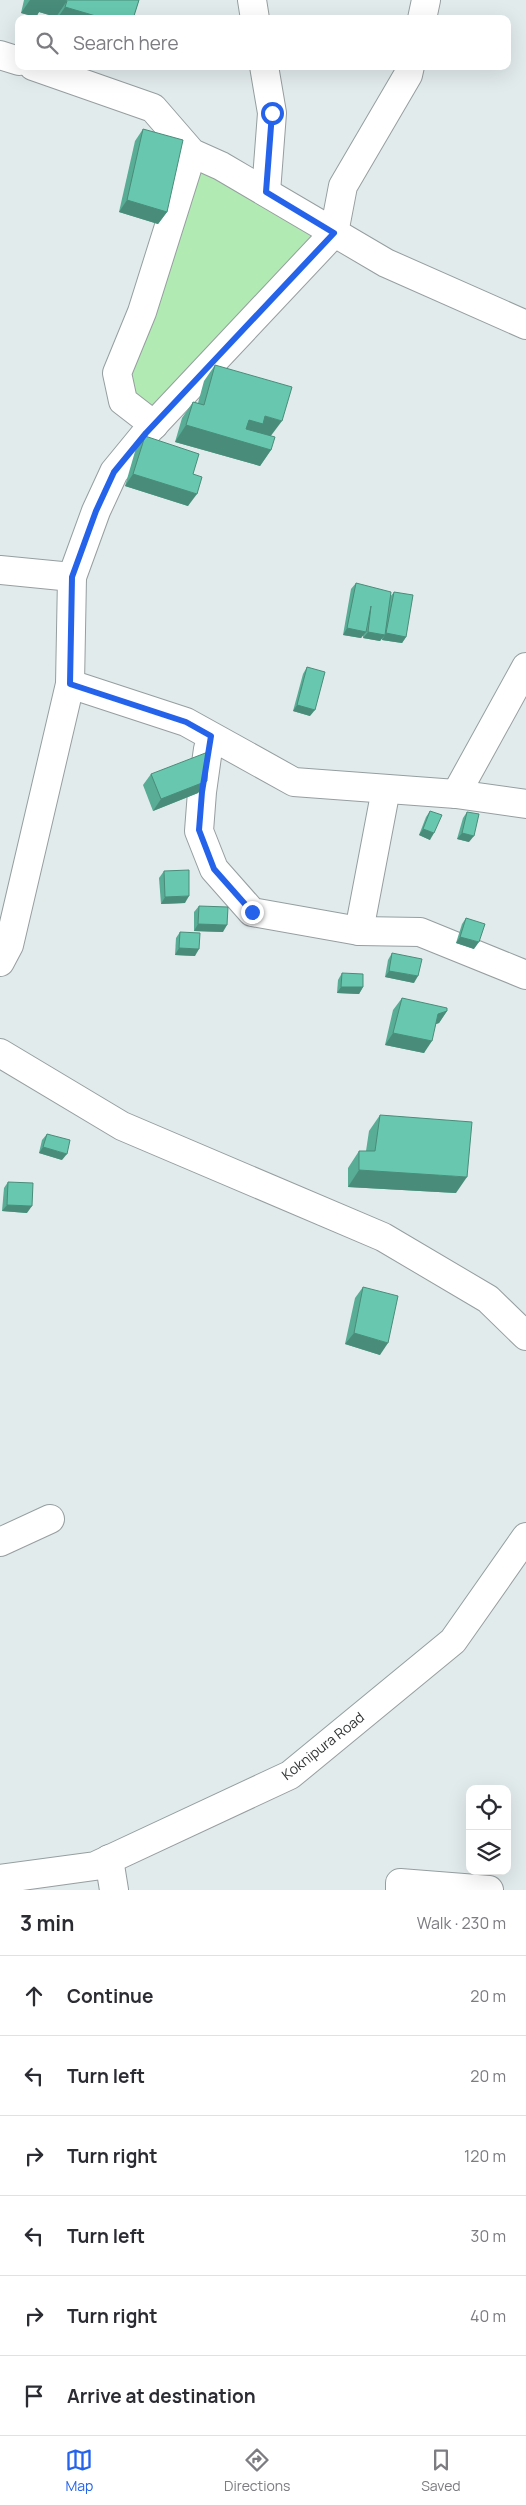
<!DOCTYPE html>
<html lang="en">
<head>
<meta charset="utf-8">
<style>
  :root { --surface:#fff; --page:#f7f7f7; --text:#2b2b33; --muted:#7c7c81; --line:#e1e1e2; --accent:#2563eb }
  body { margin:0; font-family:Manrope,sans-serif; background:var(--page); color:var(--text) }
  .controls { position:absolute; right:15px; bottom:15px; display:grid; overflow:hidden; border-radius:10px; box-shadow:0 5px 20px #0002 }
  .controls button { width:45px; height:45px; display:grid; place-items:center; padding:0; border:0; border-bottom:1px solid var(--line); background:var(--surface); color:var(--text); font:25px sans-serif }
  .stop { position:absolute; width:15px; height:15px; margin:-11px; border:4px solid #2563eb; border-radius:50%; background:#fff }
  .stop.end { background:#2563eb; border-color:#fff; box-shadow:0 1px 5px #0008 }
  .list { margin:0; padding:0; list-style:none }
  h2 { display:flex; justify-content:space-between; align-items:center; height:65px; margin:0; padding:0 20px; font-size:21px }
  h2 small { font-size:16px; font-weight:400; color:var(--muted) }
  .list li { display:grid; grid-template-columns:32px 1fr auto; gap:15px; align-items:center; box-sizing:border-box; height:80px; padding:0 20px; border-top:1px solid var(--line) }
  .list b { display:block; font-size:19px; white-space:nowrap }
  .list em { font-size:16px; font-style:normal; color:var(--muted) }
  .icon { flex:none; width:28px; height:28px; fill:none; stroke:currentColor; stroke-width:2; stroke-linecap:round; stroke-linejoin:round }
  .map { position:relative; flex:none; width:526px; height:1890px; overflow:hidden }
  .search { position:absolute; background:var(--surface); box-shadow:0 5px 20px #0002; left:15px; right:15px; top:15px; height:55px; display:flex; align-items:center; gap:12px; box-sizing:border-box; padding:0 18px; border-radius:10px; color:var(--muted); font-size:19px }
  .sheet { height:545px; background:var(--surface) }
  nav { display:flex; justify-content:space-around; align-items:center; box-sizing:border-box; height:70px; border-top:1px solid var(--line); background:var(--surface); font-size:14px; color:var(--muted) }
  nav a { display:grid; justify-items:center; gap:2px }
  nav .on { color:var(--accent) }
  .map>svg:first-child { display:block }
  .green { fill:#b2eab4 }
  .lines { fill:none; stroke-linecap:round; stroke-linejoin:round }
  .minor-casing { stroke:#969e9f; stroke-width:30 }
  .minor { stroke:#fff; stroke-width:28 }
  .wall { fill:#59ac96 }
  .shaded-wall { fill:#498c7a }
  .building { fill:#68c8af; stroke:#498c7a }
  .route { stroke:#2563eb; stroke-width:6 }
  .labels { text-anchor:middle; stroke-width:4; stroke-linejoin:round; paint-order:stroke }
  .street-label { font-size:14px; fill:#323535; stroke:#fff }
</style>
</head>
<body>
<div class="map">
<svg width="526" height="1890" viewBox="0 0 526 1890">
  <rect width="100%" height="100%" fill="#e2ebec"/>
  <path class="green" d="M196 163 322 233 156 414 130 398 126 369Z"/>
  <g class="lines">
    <g class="minor-casing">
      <g id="minor">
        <path d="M252 0 255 19"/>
        <path d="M422 19 426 0"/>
        <path d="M0 55 19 61"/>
        <path d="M33 66 153 108 192 153 221 166 386 263 526 325"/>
        <path d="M264 66 272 113 266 192"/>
        <path d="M154 425 123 401 117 373 142 312 192 153"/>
        <path d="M0 570 72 577 70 684 186 722 294 782 456 794 526 804"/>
        <path d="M72 577 96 511 114 472 146 433 334 233 343 186 408 75 410 66"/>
        <path d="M208 749 202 792 199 831 214 869 252 912 359 931 420 932 526 975"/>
        <path d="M456 794 526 667"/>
        <path d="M359 931 386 789"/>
        <path d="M0 962 9 945 70 684"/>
        <path d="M0 1053 122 1126 383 1237 488 1299 526 1336"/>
        <path d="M0 1542 50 1519"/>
        <path d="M109 1859 114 1890"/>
        <path d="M0 1879 95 1866 290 1775 453 1641 526 1537"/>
        <path d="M400 1890V1883L489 1890"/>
      </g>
    </g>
    <use href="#minor" class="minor"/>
  </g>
  <g class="wall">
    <path d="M24 0H139L133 19H55L56 17 39 12 36 17 21 13Z"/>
    <path d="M143 129 167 212 158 224 119 212 135 141Z"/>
    <path d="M215 365 271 436V450L260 466 175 442 182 418 193 402 198 403 204 381Z"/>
    <path d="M145 436 193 474 188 506 125 486 136 448Z"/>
    <path d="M356 583 390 597 394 592 406 637 402 643 382 640V638L380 641 363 638V635L361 638 343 635 351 589Z"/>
    <path d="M307 667 310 716 293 711 303 674Z"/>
    <path d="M151 774 207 781 198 793 153 811 143 785Z"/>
    <path d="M430 811V840L419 835 426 817Z"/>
    <path d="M467 812 469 842 457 839 463 818Z"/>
    <path d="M164 871 185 903 161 904 159 878Z"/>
    <path d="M199 906 223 932 194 931V912Z"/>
    <path d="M466 918 474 949 456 943 462 924Z"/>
    <path d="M180 932 195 956 175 955 176 938Z"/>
    <path d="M392 953 414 983 385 977 388 960Z"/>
    <path d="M342 973 363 987 359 994 337 993 338 980Z"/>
    <path d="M402 998 447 1011 439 1023 436 1024 424 1053 385 1045 393 1010Z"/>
    <path d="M380 1115 456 1193 348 1187V1168L359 1151H366L369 1131Z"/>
    <path d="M47 1134 62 1160 39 1153 42 1140Z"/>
    <path d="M8 1182 27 1213 2 1211 4 1188Z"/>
    <path d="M363 1287 380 1355 345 1344 355 1298Z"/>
  </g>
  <g class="shaded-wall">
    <path d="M30 0H65L67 1 56 17 39 12 36 17 21 13Z"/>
    <path d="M65 7 106 19H57Z"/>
    <path d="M127 200 167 212 158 224 119 212Z"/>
    <path d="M265 416 282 421 270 437 238 436 249 420Z"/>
    <path d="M186 425 271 450 260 466 175 442Z"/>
    <path d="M133 474 197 494 188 506 125 486Z"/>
    <path d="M347 628 366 632 361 638 343 635Z"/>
    <path d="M368 632 385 635 380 641 363 638Z"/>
    <path d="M386 633 406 637 402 643 382 640Z"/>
    <path d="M297 705 315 710 310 716 293 711Z"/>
    <path d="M207 781 198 793 153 811 161 799Z"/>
    <path d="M423 829 434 833 430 840 419 835Z"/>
    <path d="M462 833 474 836 469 842 457 839Z"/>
    <path d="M189 896 185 903 161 904 165 897Z"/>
    <path d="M198 924 227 925 223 932 194 931Z"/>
    <path d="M460 937 479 942 474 949 456 943Z"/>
    <path d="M179 948 199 949 195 956 175 955Z"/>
    <path d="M389 971 418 976 414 983 385 977Z"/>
    <path d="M341 987H363L359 994 337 993Z"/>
    <path d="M447 1011 439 1023 430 1026 438 1014Z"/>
    <path d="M393 1033 432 1041 424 1053 385 1045Z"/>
    <path d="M43 1147 67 1154 62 1160 39 1153Z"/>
    <path d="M359 1170 467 1177 456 1193 348 1187Z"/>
    <path d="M7 1205 32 1206 27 1213 2 1211Z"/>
    <path d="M354 1333 388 1343 380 1355 345 1344Z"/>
  </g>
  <g class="building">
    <path d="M65 0H139L133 19H106L65 7 67 1Z"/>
    <path d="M143 129 183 140 167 212 127 200Z"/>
    <path d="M215 365 292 387 282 421 265 416 263 424 249 420 246 429 275 437 271 450 186 425 193 402 204 405Z"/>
    <path d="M145 436 199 454 193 474 202 477 197 494 133 474Z"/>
    <path d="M356 583 391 592 385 635 368 632 371 606 366 632 347 628Z"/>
    <path d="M394 592 413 595 406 637 386 633Z"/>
    <path d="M307 667 325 672 315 710 297 705Z"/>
    <path d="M208 752 207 781 161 799 151 774Z"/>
    <path d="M430 811 442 815 434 833 423 829Z"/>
    <path d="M467 812 479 814 474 836 462 833Z"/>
    <path d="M189 870V896L165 897 164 871Z"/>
    <path d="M199 906 228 907 227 925 198 924Z"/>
    <path d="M466 918 485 924 479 942 460 937Z"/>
    <path d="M180 932 200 933 199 949 179 948Z"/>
    <path d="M392 953 422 959 418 976 389 971Z"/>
    <path d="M342 973 363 974V987H341Z"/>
    <path d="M402 998 447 1008V1011L438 1014 432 1041 393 1033Z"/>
    <path d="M380 1115 472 1122 467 1177 359 1170V1151H375Z"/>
    <path d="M47 1134 70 1140 67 1154 43 1147Z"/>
    <path d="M8 1182 33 1183 32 1206 7 1205Z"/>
    <path d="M363 1287 398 1296 388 1343 354 1333Z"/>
  </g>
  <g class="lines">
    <path class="route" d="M252 912 214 869 199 830 202 792 211 736 186 722 70 684 72 577 96 511 114 472 146 433 334 233 266 192 272 113"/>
  </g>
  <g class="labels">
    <g class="street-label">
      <text transform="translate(323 1746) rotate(-38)" y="5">Koknipura Road</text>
    </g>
  </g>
</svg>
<div class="controls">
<button><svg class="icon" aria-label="locate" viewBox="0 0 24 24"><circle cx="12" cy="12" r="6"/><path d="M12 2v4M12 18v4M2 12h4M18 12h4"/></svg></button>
<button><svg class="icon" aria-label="layers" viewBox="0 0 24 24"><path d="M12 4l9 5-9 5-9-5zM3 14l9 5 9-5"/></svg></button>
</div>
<div class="stop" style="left:272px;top:113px"></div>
<div class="stop end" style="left:252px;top:912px"></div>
<div class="search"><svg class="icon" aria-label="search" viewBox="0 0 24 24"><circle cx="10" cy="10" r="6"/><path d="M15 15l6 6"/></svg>Search here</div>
</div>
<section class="sheet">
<h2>3 min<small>Walk · 230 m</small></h2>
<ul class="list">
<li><svg class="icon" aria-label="ahead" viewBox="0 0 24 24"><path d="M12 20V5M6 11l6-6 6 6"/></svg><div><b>Continue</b></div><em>20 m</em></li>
<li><svg class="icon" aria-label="left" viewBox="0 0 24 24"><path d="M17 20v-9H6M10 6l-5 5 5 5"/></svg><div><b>Turn left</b></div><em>20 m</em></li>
<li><svg class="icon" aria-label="right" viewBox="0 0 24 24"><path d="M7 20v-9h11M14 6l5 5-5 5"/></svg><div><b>Turn right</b></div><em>120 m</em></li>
<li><svg class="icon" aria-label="left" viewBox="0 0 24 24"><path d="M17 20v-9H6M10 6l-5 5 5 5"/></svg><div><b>Turn left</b></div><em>30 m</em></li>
<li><svg class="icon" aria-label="right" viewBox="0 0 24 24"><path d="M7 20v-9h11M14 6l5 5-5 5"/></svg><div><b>Turn right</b></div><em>40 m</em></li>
<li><svg class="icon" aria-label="arrive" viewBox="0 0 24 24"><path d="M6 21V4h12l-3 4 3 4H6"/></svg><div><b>Arrive at destination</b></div></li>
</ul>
</section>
<nav>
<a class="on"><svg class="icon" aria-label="map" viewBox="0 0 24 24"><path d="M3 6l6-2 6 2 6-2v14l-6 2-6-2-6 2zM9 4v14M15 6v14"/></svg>Map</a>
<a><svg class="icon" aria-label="directions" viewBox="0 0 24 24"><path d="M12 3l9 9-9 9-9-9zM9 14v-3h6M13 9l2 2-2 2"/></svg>Directions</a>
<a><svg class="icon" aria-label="saved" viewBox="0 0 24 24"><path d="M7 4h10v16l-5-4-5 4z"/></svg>Saved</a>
</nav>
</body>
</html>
